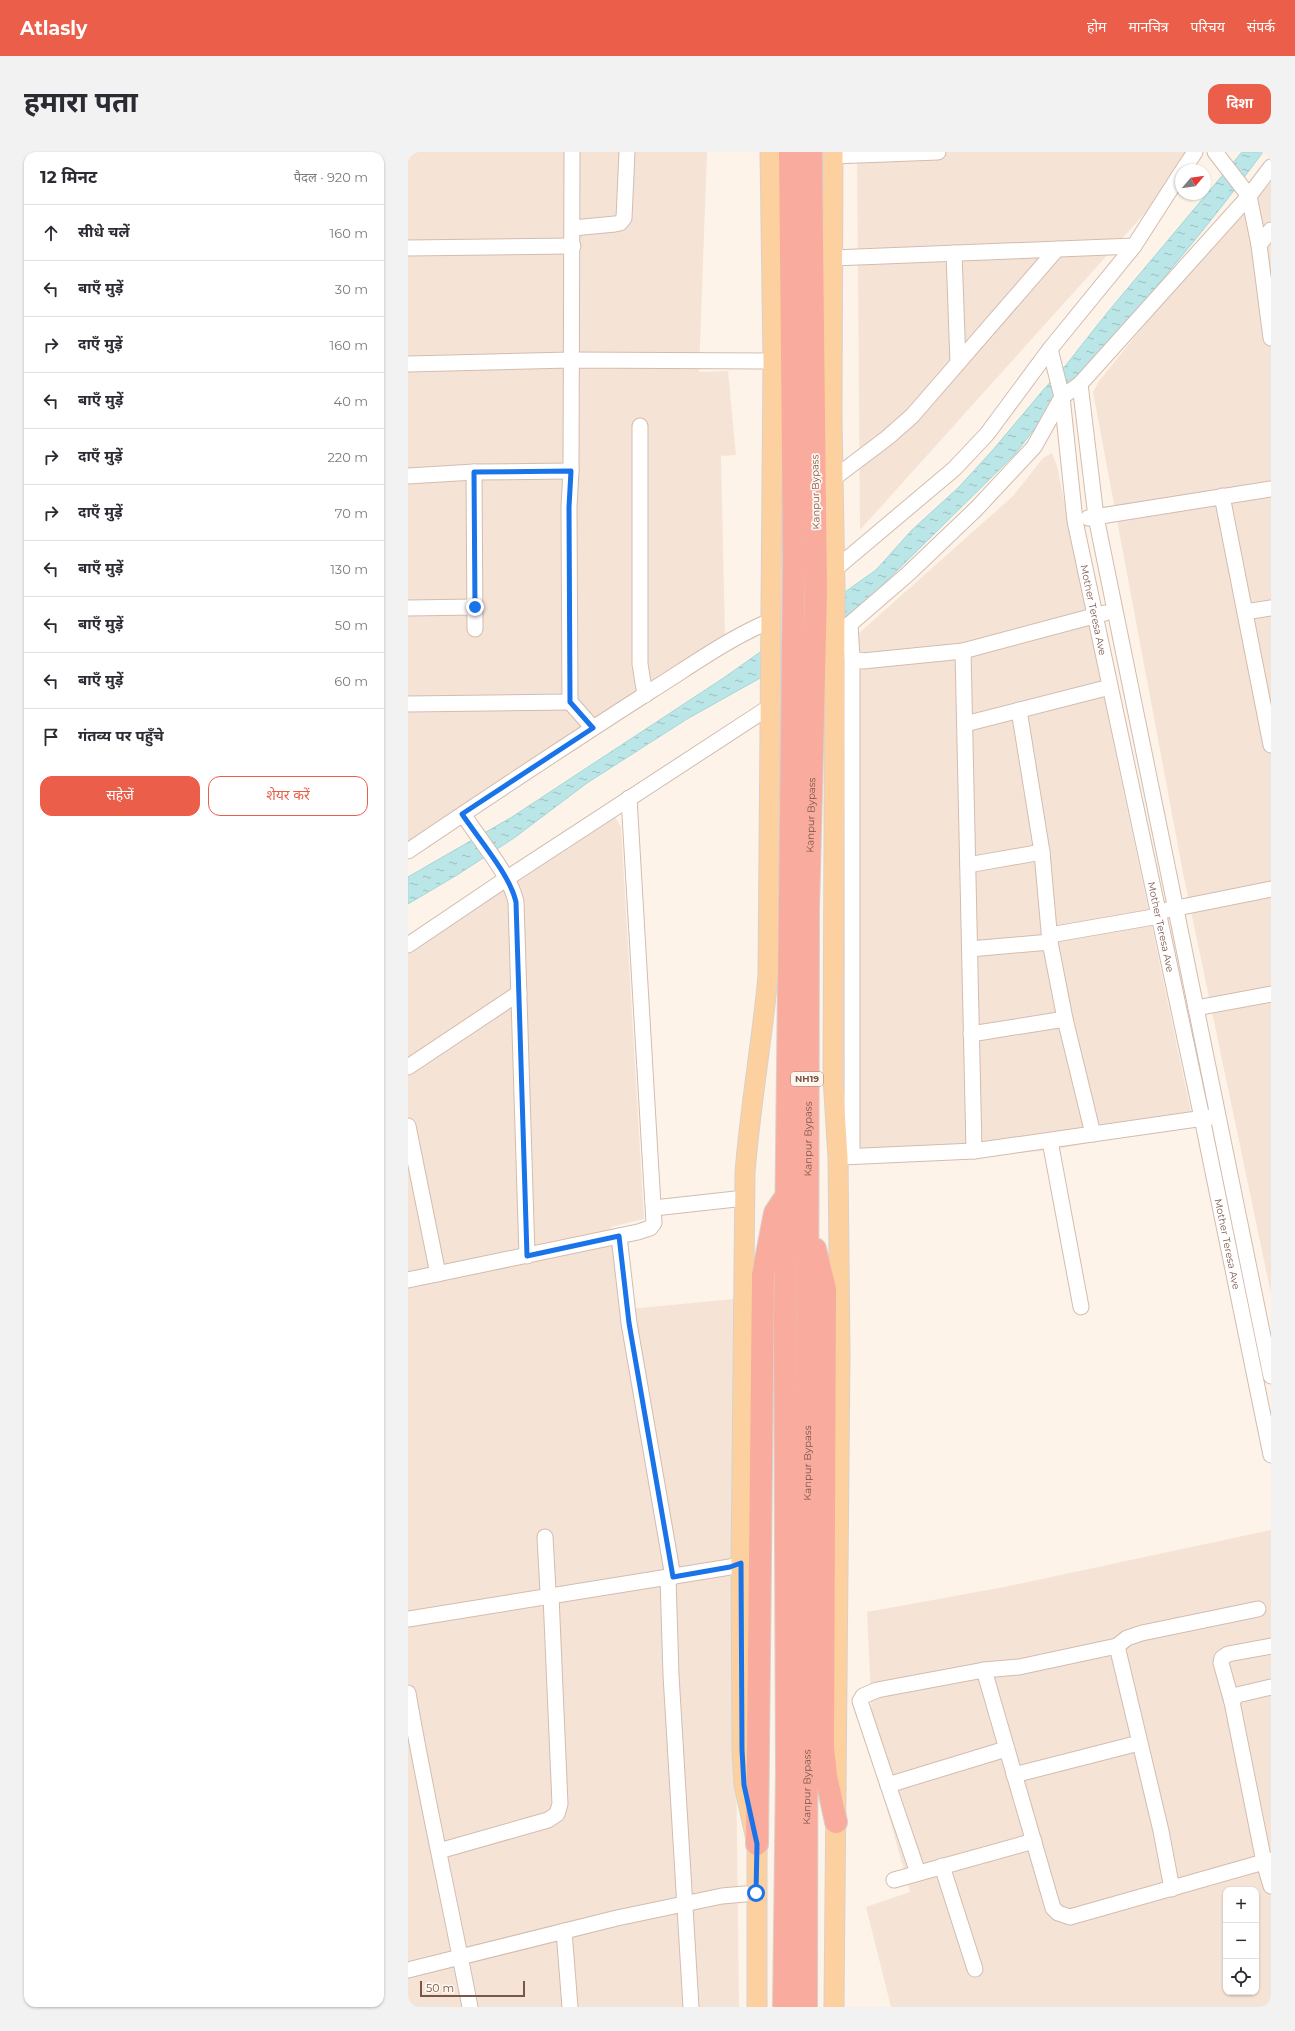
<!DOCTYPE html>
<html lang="hi">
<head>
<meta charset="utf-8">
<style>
  :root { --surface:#fff; --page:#f2f2f3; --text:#2b2b33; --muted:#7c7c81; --line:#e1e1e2; --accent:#eb5e49 }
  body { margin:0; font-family:Montserrat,"Noto Sans Devanagari",sans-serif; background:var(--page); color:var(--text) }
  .controls { position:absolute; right:12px; bottom:12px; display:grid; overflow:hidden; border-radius:8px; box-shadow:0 1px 3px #0004 }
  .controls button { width:36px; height:36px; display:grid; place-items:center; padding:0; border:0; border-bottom:1px solid var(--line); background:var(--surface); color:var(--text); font:20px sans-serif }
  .compass { position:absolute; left:767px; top:12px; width:36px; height:36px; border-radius:50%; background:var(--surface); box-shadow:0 1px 3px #0004; rotate:61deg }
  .scale { position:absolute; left:12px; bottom:10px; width:105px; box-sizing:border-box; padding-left:4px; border:2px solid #79564a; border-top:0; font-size:11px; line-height:14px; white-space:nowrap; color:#79564a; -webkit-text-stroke:3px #fff7ef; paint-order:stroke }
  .stop { position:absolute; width:12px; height:12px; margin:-9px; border:3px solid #1a73e8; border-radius:50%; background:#fff }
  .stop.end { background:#1a73e8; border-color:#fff; box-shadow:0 1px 4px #0008 }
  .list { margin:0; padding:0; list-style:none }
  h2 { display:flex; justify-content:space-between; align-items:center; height:52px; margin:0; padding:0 16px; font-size:17px }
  h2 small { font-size:13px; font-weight:400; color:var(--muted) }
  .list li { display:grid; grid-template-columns:26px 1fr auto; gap:12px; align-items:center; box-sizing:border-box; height:56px; padding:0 16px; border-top:1px solid var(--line) }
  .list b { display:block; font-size:15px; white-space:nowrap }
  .list em { font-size:13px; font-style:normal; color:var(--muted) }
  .actions { display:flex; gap:8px; padding:12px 16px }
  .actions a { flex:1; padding:9px 0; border:1px solid var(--accent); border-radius:12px; text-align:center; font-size:14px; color:var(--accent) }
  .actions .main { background:var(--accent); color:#fff }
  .icon { flex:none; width:22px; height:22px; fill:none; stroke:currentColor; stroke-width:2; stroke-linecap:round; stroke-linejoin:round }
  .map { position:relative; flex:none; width:863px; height:1855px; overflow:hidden; border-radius:12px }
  header { display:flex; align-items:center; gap:24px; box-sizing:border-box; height:56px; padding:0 20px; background:var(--accent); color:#fff }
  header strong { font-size:19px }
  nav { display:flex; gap:22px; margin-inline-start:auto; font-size:14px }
  .intro { display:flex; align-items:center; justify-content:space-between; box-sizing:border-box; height:96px; padding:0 24px }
  h1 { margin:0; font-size:28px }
  .button { padding:10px 18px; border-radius:12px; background:var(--accent); color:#fff; font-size:14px; font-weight:700 }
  main { display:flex; gap:24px; padding:0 24px }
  aside { flex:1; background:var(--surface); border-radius:12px; box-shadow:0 1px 3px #0004 }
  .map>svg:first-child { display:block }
  .residential { fill:#f5e4d6; fill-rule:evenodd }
  .water { fill:url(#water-ripples); stroke:#a1d7da }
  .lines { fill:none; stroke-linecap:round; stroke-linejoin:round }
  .minor-casing { stroke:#d3bcaf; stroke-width:17 }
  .major-casing { stroke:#d9d0cc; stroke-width:21 }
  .highway-casing { stroke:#d9d0cc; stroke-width:24 }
  .minor { stroke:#fff; stroke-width:15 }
  .major { stroke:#fdd19f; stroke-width:19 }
  .highway { stroke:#f9ac9d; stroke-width:22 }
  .route { stroke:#1a73e8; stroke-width:5 }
  .labels { text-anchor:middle; stroke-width:3.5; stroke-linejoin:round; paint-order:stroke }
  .shield { fill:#fff7ef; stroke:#a1867c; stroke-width:1 }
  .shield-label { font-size:9px; font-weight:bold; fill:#79564a }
  .street-label { font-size:10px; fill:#79564a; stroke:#fff7ef }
</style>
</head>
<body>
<header>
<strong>Atlasly</strong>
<nav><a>होम</a><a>मानचित्र</a><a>परिचय</a><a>संपर्क</a></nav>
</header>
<div class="intro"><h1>हमारा पता</h1><a class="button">दिशा</a></div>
<main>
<aside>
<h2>12 मिनट<small>पैदल · 920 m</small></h2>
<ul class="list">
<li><svg class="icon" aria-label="ahead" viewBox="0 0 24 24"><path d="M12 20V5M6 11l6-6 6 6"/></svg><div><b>सीधे चलें</b></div><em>160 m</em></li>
<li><svg class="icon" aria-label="left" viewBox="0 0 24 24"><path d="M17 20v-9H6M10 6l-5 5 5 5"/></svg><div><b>बाएँ मुड़ें</b></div><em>30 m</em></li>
<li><svg class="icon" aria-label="right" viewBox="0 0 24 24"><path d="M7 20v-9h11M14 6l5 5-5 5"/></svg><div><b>दाएँ मुड़ें</b></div><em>160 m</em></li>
<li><svg class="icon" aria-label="left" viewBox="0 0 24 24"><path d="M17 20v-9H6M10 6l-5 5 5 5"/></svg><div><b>बाएँ मुड़ें</b></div><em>40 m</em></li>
<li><svg class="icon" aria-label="right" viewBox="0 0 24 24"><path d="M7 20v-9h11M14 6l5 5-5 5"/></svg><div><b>दाएँ मुड़ें</b></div><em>220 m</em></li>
<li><svg class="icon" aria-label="right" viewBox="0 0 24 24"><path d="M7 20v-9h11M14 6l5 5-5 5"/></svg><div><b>दाएँ मुड़ें</b></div><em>70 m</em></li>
<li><svg class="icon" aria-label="left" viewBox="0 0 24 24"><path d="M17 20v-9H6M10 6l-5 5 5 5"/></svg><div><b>बाएँ मुड़ें</b></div><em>130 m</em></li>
<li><svg class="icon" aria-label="left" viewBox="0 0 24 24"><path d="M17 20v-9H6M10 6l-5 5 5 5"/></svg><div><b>बाएँ मुड़ें</b></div><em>50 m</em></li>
<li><svg class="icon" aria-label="left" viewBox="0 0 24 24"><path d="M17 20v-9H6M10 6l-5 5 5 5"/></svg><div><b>बाएँ मुड़ें</b></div><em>60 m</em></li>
<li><svg class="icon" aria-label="arrive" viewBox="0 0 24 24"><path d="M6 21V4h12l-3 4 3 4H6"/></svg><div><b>गंतव्य पर पहुँचे</b></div></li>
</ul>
<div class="actions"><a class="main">सहेजें</a><a>शेयर करें</a></div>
</aside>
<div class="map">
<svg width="863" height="1855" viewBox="0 0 863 1855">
  <defs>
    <pattern id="water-ripples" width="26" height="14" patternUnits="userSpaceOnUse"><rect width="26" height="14" fill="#bbe6e8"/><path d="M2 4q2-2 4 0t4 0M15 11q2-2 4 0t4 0" fill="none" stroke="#9dbdbe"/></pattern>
  </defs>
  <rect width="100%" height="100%" fill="#fdf3e8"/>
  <g class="residential">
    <path d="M0 0H299L291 220 320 219 328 303 313 304 317 484 162 582 0 693Z"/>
    <path d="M449 0H792L452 378Z"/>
    <path d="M863 17V1142L775 721 685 240 691 229Z"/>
    <path d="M644 301 649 314 707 599 785 970 646 998 554 1006 452 1009 450 906 451 481 605 344 635 306Z"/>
    <path d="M207 665 213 675 236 1067 203 1075 211 1158 326 1147 330 1187 328 1601 331 1855H0V799Z"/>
    <path d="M863 1378V1855H483L458 1755 502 1740 466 1611 459 1460 596 1435ZM818 1738H848V1840H818Z"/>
  </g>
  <path class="water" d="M834 0H855C798 78 734 152 670 225L660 231 644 248 634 267 607 302 446 461 354 525 279 567 179 631 106 686 49 723 0 752V725L104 665 317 525 468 418 504 378 551 335 584 299 637 236 658 213 699 161Z"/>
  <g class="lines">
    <g class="minor-casing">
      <g id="minor">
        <path d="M164 0 163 319 161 355 162 550 185 576"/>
        <path d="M807 0 841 44 851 93 863 78"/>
        <path d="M425 4 530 0"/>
        <path d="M775 18 787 0"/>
        <path d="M165 76 207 72 212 71 216 66 219 0"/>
        <path d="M851 93 863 186"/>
        <path d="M0 96 165 94"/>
        <path d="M546 101 550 211"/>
        <path d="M425 106 726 94"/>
        <path id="s1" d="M642 197 654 245 667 369 794 966 863 1303"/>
        <path d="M0 212 163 208 365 209"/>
        <path d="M672 232 688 365 863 1224"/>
        <path d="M232 274V512L237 543"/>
        <path d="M66 320 67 477"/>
        <path d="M0 324 66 320 163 319"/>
        <path d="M426 326 479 286 504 264 649 97"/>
        <path d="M814 344 863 593"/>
        <path d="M680 366 863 337"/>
        <path d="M426 418 546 317 579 282 642 197 726 94 773 21"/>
        <path d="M0 456 67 455"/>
        <path d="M837 460 863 456"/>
        <path d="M442 472 444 507V1004"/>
        <path d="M427 485 501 421 568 357 626 295 654 245 672 232 841 44 863 15"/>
        <path d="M555 499 566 999"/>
        <path d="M444 507 455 509 555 499 697 461"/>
        <path d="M0 552 162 550"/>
        <path d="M557 572 702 535"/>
        <path d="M55 662C70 686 103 724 108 750L119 1104"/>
        <path d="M0 699C80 645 160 592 241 540 280 516 319 487 362 469"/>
        <path d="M634 700 642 790"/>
        <path d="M560 713 634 700 611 558"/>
        <path d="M759 758 863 737"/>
        <path d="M642 783 751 764"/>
        <path d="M0 793 98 727 363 554"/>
        <path d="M562 797 642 790 657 867"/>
        <path d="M788 856 863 842"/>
        <path d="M563 882 657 867 685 982"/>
        <path d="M0 915 111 841"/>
        <path d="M0 974 30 1122"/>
        <path d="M642 989 673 1155"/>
        <path d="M434 1005 566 999 803 965"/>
        <path d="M246 1056 337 1046"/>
        <path d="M211 1084 221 1171 265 1425"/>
        <path d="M0 1128 230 1080 242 1076 246 1071 221 646"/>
        <path d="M260 1426 263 1523 283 1855"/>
        <path d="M0 1467 322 1415 333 1411"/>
        <path d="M709 1494 719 1486 734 1481 850 1457"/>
        <path d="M576 1518 645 1756 650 1761 662 1765 863 1708"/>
        <path d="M863 1535 829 1543 824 1550 856 1710 863 1734"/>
        <path d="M0 1541C18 1646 42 1750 62 1855"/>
        <path d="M824 1550 813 1511 814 1506 820 1502 863 1494"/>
        <path d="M606 1623 731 1591"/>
        <path d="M480 1633 452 1549 455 1544 469 1538 576 1518 611 1515 709 1494 753 1679 764 1737"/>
        <path d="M31 1699 140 1668 149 1662 152 1652 143 1444 140 1439 137 1385"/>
        <path d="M534 1714 567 1817"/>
        <path d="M510 1721 480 1633 598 1597"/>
        <path d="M486 1728 626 1689"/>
        <path d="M156 1779 162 1855"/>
        <path d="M0 1818 209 1766 314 1744 348 1741"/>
      </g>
    </g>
    <g class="major-casing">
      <g id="major">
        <path d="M425 0 424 265 427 437 425 925 430 1006 432 1202 426 1855"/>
        <path d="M349 1855V1692L336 1633 334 1598 333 1411 337 1021C342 955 354 890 360 824L365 209 362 0"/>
      </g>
    </g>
    <g class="highway-casing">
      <g id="highway">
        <path d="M407 1097 417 1137 415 1596 418 1624 428 1670"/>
        <path d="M349 1692 355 1123 367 1061 375 1049"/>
        <path d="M376 1855 379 1621 377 1168 386 408 382 0"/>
        <path id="s2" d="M398 1855 400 758 408 441 403 0"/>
      </g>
    </g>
    <use href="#minor" class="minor"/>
    <use href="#major" class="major"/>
    <use href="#highway" class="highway"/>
  </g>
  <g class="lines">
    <path class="route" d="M67 455 66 320 163 319 161 355 162 550 185 576 54 662C70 686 102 723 108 750L119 1104 211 1084 221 1171 265 1425 322 1415 333 1411 334 1598 336 1633 349 1692 348 1741"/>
  </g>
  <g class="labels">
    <rect class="shield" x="383" y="920" width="32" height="14" rx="3"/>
    <g class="shield-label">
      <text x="399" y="930">NH19</text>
    </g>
    <g class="street-label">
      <text transform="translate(407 340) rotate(-91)" y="4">Kanpur Bypass</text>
      <text dy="4" stroke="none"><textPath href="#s1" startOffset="265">Mother Teresa Ave</textPath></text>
      <text dy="4" stroke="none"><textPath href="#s2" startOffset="1192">Kanpur Bypass</textPath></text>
      <text dy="4" stroke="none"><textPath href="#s1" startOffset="589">Mother Teresa Ave</textPath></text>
      <text dy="4" stroke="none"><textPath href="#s2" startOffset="868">Kanpur Bypass</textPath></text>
      <text dy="4" stroke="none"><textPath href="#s1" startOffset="913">Mother Teresa Ave</textPath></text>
      <text dy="4" stroke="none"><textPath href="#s2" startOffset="544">Kanpur Bypass</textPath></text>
      <text dy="4" stroke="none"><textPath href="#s2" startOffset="220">Kanpur Bypass</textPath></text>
    </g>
  </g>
</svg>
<div class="controls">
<button>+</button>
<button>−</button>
<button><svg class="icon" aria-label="locate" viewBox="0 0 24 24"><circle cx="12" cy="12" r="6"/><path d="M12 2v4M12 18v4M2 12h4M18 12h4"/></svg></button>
</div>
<svg class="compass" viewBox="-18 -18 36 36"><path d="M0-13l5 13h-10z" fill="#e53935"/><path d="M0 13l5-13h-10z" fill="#7c7c81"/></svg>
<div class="scale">50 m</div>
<div class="stop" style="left:348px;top:1741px"></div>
<div class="stop end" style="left:67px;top:455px"></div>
</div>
</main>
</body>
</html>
